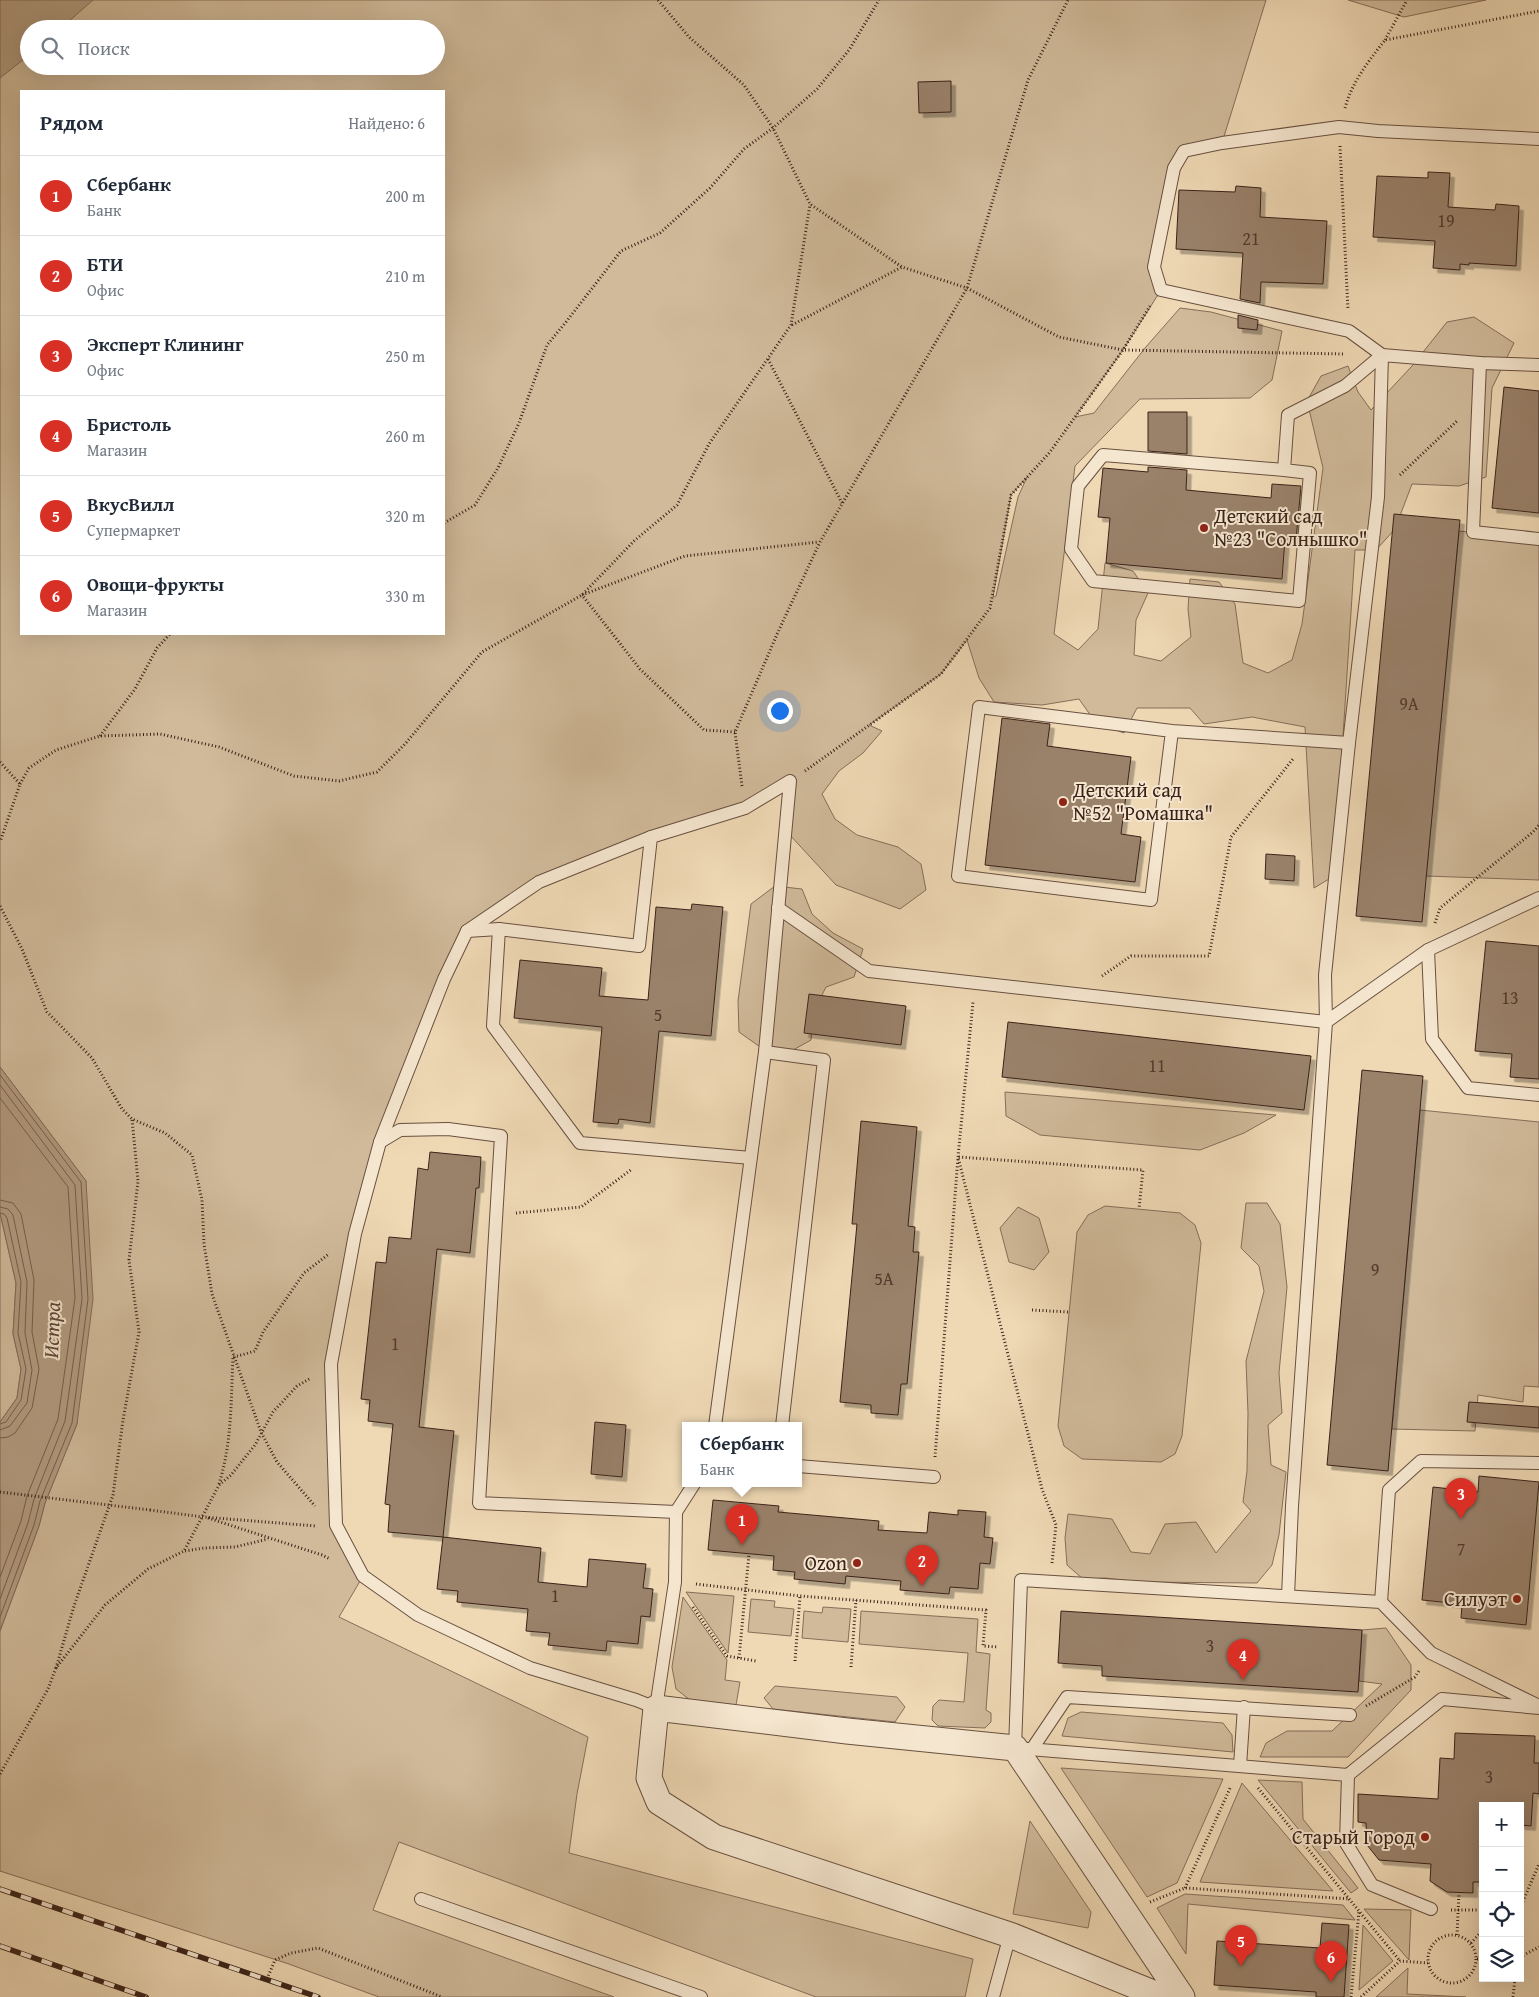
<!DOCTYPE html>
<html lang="ru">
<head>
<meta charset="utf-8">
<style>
  :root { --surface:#fff; --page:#f6f6f7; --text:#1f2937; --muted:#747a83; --line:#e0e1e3; --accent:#d93025 }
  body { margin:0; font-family:"Gentium Book Plus",serif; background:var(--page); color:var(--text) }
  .controls { position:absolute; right:15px; bottom:15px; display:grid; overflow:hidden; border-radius:0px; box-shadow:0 5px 20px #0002 }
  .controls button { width:45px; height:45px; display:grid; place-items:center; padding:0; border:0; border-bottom:1px solid var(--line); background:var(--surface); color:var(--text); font:25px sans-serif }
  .you { position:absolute; left:779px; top:710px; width:18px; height:18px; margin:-12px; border:4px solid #fff; border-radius:50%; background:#1a73e8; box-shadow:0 0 0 8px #1a73e833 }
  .badge { display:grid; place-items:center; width:32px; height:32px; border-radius:50%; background:var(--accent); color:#fff; font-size:16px; font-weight:700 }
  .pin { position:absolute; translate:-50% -41px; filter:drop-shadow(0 1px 2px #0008) }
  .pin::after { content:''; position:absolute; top:26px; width:18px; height:15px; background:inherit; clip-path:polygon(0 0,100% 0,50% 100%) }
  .popup { position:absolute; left:682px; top:1422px; width:120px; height:65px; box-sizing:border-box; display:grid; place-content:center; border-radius:0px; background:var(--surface); filter:drop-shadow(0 1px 4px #0005); font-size:16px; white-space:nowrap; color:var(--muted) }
  .popup b { font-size:19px; color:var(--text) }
  .popup::after { content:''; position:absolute; left:50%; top:100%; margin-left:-10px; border:10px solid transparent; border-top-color:var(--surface) }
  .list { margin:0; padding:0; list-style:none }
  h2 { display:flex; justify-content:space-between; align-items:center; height:65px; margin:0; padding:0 20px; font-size:21px }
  h2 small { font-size:16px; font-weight:400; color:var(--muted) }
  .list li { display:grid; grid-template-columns:32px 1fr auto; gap:15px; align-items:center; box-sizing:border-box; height:80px; padding:0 20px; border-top:1px solid var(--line) }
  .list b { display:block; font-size:19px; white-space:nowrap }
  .list p { margin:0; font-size:16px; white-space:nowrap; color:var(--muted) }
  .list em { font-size:16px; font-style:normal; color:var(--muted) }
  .icon { flex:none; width:28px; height:28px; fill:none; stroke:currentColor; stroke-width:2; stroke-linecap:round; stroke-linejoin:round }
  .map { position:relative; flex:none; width:1539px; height:1997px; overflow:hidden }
  .search { position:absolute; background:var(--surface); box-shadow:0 5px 20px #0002; left:20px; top:20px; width:425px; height:55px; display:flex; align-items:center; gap:12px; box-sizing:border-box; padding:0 18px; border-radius:28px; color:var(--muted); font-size:19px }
  .panel { position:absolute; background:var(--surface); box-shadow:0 5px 20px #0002; left:20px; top:90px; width:425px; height:545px; border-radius:0px }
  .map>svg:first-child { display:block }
  .green { fill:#d0ba9a; stroke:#866e5a; fill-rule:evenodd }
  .water { fill:#b29b80; stroke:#826b57 }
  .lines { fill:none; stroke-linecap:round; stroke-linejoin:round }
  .shore { stroke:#765e4c; stroke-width:1 }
  .building { fill:#99816a; stroke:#3b2219; filter:url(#shadow) }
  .service-casing { stroke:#685040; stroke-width:14 }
  .minor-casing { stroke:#685040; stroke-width:27 }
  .path { stroke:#3b2219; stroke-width:3; stroke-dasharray:1 2.5; stroke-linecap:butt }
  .service { stroke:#f5e6cf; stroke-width:12 }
  .minor { stroke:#f5e6cf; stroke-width:25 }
  .rail-casing { stroke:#3b2219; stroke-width:5.5 }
  .rail { stroke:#f5e6cf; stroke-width:4; stroke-dasharray:11; stroke-linecap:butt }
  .path-bridge { stroke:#3b2219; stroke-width:3; stroke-dasharray:1 2.5; stroke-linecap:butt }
  .poi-dot { fill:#8f2418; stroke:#f5e6cf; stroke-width:2 }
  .labels { text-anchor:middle; stroke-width:4; stroke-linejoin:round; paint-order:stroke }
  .number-label { font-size:18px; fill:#523a2d }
  .poi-label { font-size:20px; fill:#3b2219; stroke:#f5e6cf; text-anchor:end }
  .water-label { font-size:21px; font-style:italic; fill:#5f4638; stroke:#f5e6cf }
</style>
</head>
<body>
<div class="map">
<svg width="1539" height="1997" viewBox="0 0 1539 1997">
  <defs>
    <filter id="shadow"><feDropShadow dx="4.5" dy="4.5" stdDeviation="0" flood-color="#0004"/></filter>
  </defs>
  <rect width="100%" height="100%" fill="#efd9b5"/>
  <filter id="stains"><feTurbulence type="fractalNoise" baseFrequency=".004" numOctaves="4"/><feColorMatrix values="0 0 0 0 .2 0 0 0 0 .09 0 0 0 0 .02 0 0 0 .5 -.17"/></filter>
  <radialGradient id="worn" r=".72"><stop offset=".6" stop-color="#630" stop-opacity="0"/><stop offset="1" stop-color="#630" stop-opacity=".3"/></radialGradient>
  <g class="green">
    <path d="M0 0H1266L1222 143 1184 151 1154 267 1161 290 1123 350 1075 417 1094 413 1145 348 1180 308 1211 312 1282 331 1272 380 1250 398 1140 399 1075 466 1054 634 1078 650 1098 629 1105 563 1133 571 1148 593 1136 620 1134 655 1161 661 1191 637 1188 609 1190 579 1219 582 1235 604 1243 663 1268 673 1292 660 1302 624 1323 468 1307 401 1321 376 1348 366 1358 392 1371 410 1412 366 1447 322 1474 317 1514 343 1492 388 1486 477 1459 486 1412 484 1395 529 1376 550H1355L1334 876 1314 888 1305 727 1252 717 1204 724 1190 708H1137L1124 733 1096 723 1079 699 1042 705 994 702 979 678 967 640 941 674 869 725 882 731 863 753 839 771 822 794 835 819 857 835 898 847 921 864 926 890 900 909 836 885 788 833 789 783 745 808 539 882 467 931 380 1142 331 1364 336 1525 363 1576 339 1617 588 1737 577 1794 569 1853 973 1959 965 1997H816L399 1842 373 1910 614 1997H379L286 1963 0 1871V1631L39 1526 45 1503 77 1424 86 1181 0 1067ZM29 29H436V66H29ZM21 91H444V634H21ZM1027 477 1018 497 996 596 993 597 1011 495Z"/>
    <path d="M1348 0H1486L1404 17Z"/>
    <path d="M1459 531 1539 539V880L1426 876Z"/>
    <path d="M775 886 802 889 812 914 833 933 863 949 854 977 826 987 814 1011 811 1040 777 1059 739 1032 738 1001 751 904Z"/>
    <path d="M1005 1092 1276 1115 1244 1133 1200 1150 1040 1135 1006 1116Z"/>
    <path d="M1420 1110 1539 1122V1387L1524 1386 1523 1402 1478 1395 1475 1431 1392 1429Z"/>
    <path d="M1246 1203H1267L1280 1224 1287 1287 1279 1373 1282 1413 1268 1425 1271 1465 1286 1472 1279 1535 1272 1565 1257 1583 1140 1582 1105 1578 1083 1579 1067 1565 1065 1538 1068 1514 1112 1519 1131 1552 1150 1554 1165 1524 1196 1522 1216 1553 1251 1511 1243 1502 1247 1471 1248 1413 1246 1361 1264 1291 1259 1266 1241 1248Z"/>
    <path d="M1105 1206 1180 1213 1195 1225 1201 1243 1182 1436 1175 1454 1161 1462 1082 1459 1064 1446 1058 1426 1077 1232 1088 1215Z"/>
    <path d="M1018 1207 1039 1218 1049 1252 1034 1270 1009 1262 1000 1228Z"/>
    <path d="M0 1213 16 1283 13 1334 21 1369 17 1398 0 1422Z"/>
    <path d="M686 1592 734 1596 728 1653Z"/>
    <path d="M683 1597 727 1660 725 1680 740 1682 736 1705 690 1700 676 1689 672 1667Z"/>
    <path d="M751 1599 775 1601 774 1607 794 1609 791 1636 748 1632Z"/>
    <path d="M823 1607 851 1609 848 1642 802 1638 804 1611 822 1613Z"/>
    <path d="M861 1611 978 1619 976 1652 990 1654 986 1710 991 1713V1722L985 1728 938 1726 932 1720 933 1706 939 1700 964 1702 968 1653 859 1644Z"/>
    <path d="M1386 1628 1411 1665V1690L1348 1757H1260L1266 1743 1287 1731H1332L1382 1684 1359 1681 1362 1630Z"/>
    <path d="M775 1686 897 1697 905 1707 895 1722 773 1709 764 1698Z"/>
    <path d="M1081 1712 1223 1723 1232 1735 1233 1752 1062 1736 1068 1718Z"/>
    <path d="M1061 1768 1223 1779 1177 1883 1147 1897Z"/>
    <path d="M1258 1780 1302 1782 1303 1819 1358 1888 1351 1893Z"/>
    <path d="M1242 1783 1333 1891 1200 1882Z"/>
    <path d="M1030 1821 1091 1912 1088 1928 1013 1914Z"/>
    <path d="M1185 1894 1343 1905 1355 1920 1188 1904 1186 1954 1157 1908Z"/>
    <path d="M1364 1909 1411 1910 1409 1960Z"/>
    <path d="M1363 1925 1393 1961 1359 1990Z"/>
    <path d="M1408 1968 1407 1994 1466 1997H1376Z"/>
  </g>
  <g class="water">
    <path d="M0 0H93L60 29H29V55L0 78Z"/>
    <path d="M0 1067 86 1181 93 1299 77 1424 45 1503 39 1526 0 1631V1422L17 1398 21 1369 13 1334 16 1283 0 1213Z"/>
  </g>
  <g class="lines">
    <g class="shore">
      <path d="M0 1075 81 1182 88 1299 72 1423 40 1501 34 1525 0 1617"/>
      <path d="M0 1085 75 1185 82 1299 65 1421 34 1499 28 1523 0 1599"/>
      <path d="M0 1098 68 1187 75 1298 58 1419 27 1496 21 1521 0 1577"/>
      <path d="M0 1200 13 1203 21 1214 34 1280 32 1332 39 1369 32 1408 15 1433 8 1437 0 1438"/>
      <path d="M0 1207 8 1209 13 1215 27 1282 25 1333 32 1370 27 1403 10 1426 0 1430"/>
      <path d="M0 1213 4 1214 7 1218 21 1282 18 1333 26 1369 21 1400 6 1422 0 1424"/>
    </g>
  </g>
  <g class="building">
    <path d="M951 81V112L919 113 918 82Z"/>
    <path d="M1428 172 1450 173 1448 207 1495 210 1496 204 1519 206 1516 266 1469 263V265L1460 264V270L1433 268 1435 241 1373 237 1377 176 1428 178Z"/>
    <path d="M1236 186 1261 188 1260 217 1327 221 1323 284 1261 282 1260 303 1240 299 1243 253 1176 249 1179 190 1235 192Z"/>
    <path d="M1238 315 1258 320 1257 330 1238 328Z"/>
    <path d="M1504 387 1539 391V513L1492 508Z"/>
    <path d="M1148 412H1187V454L1148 451Z"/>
    <path d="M1148 467 1187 470 1186 490 1271 498 1272 484 1301 486 1296 540 1285 539 1282 579 1106 563 1110 518 1098 517 1103 468 1148 472Z"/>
    <path d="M1394 514 1460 520 1422 922 1356 916Z"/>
    <path d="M1002 718 1050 724 1047 746 1131 757 1121 834 1141 837 1135 882 985 865Z"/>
    <path d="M1266 854 1295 856 1294 881 1265 879Z"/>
    <path d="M692 904 723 907 711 1036 659 1031 650 1123 619 1119 618 1124 593 1122 602 1027 514 1018 520 960 602 968 599 996 648 1000 656 907 691 910Z"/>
    <path d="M1486 941 1539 946V1079L1510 1077 1512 1054 1475 1051Z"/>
    <path d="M809 994 906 1006 901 1045 804 1033Z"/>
    <path d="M1008 1022 1311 1056 1304 1110 1002 1077Z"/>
    <path d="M1362 1070 1423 1076 1388 1471 1327 1465Z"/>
    <path d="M861 1121 917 1127 908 1226 915 1227 913 1252H919L907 1384H901L898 1415 871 1413V1405L840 1402 857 1224H852Z"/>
    <path d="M430 1152 481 1157 479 1188H476L470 1253 437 1249 429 1327 419 1427 454 1431 443 1537 388 1532 390 1505 385 1504 393 1424 368 1421 370 1400 361 1399 376 1262 386 1263 389 1237 411 1239 418 1168 428 1170Z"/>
    <path d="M1469 1402 1539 1407V1428L1467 1422Z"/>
    <path d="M595 1422 626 1425 622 1477 591 1474Z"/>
    <path d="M1479 1476 1539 1482 1526 1625 1461 1618 1462 1604 1422 1600 1433 1487 1478 1492Z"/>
    <path d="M713 1500 779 1506 778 1512 879 1521 878 1530 927 1533 929 1512 958 1515V1510L986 1512 984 1537 993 1538 990 1564 980 1563 978 1589 950 1587 949 1594 900 1590 901 1581 846 1576 845 1584 794 1579 795 1572 773 1570 774 1556 708 1550Z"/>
    <path d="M443 1537 541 1548 538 1582 587 1587 589 1559 646 1564 643 1588 653 1589 650 1617 641 1616 638 1644 607 1641 606 1651 548 1645 550 1633 526 1631 528 1609 457 1602 458 1591 437 1589Z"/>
    <path d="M1061 1611 1362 1630 1358 1692 1102 1676V1666L1058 1663Z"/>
    <path d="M1455 1733 1535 1736 1534 1763H1539V1794L1533 1793 1531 1826 1520 1825V1806H1483V1882H1473V1893L1447 1892 1430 1881 1431 1864 1379 1860 1367 1845 1366 1823 1358 1822V1794L1438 1799 1440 1758 1454 1759Z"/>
    <path d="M1322 1923 1349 1925 1344 1997H1316V1992L1214 1985 1217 1941 1320 1948Z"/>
  </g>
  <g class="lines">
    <g class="service-casing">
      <g id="service">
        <path d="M1480 363 1473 532 1539 539"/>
        <path d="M1284 470 1310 473 1299 601 1093 581 1071 549 1078 486 1103 455 1284 470 1288 415 1345 386 1382 355 1349 331 1161 290 1154 267 1174 168 1184 151 1222 143 1339 127 1378 131 1539 139"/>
        <path d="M1172 731 1151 900 958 876 979 707 1172 731 1349 743"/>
        <path d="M651 837 539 882 467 931 444 979 380 1142 355 1234 331 1364 336 1525 363 1576 418 1615 530 1668 636 1700 656 1708 675 1582 676 1512 694 1484"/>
        <path d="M778 908 869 971 1326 1022 1428 950 1539 898"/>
        <path d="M467 931 499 929"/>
        <path d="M1428 950 1432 1039 1468 1088 1539 1095"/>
        <path d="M765 1052 824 1060 782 1426"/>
        <path d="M380 1142 400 1130 448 1129 501 1136 479 1503 676 1512"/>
        <path d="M715 1426 765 1052 790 781 745 808 651 837 639 946 499 929 493 1026 580 1143 751 1158"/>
        <path d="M798 1466 934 1477"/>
        <path d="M1288 1596 1292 1506 1326 1022 1325 975 1349 743 1378 497 1382 355 1480 363 1539 365"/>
        <path d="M1381 1602 1389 1490 1421 1461 1539 1463"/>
        <path d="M1539 1706 1431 1653 1381 1602 1021 1580 1015 1748 1348 1775 1442 1699 1539 1708"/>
        <path d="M1032 1749 1067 1697 1350 1715"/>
        <path d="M1240 1766 1244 1707"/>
        <path d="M1348 1775 1346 1843 1372 1885 1431 1909"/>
        <path d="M421 1899 701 1997"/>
        <path d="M993 1997 1010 1935"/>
      </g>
    </g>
    <g class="minor-casing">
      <path id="minor" d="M1163 1997 1010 1935 714 1837 659 1802 649 1778 656 1708 847 1731 1015 1748 1182 1997"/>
    </g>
    <g class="path">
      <path d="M658 0 689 37 744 85 773 128 810 204 902 267 967 288 1059 337 1123 350 1344 354"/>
      <path d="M1385 40 1407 0"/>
      <path d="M1345 108C1352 82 1368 62 1385 40L1539 11"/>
      <path d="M1340 146 1348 310"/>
      <path d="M792 325 902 267"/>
      <path d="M768 359 842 503"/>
      <path d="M1400 475 1457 421"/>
      <path d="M444 523 475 505 498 468 519 423 547 345 566 322 621 251 660 233 710 188 744 149 773 128 817 89 849 50 879 0"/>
      <path d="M735 732 704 730 640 669 582 595 685 556 819 542"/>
      <path d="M100 736 135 689 157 648 170 634"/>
      <path d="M0 762 20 784 0 842"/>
      <path d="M805 771 941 674 990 608 1011 495 1050 452 1123 350 1150 306"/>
      <path d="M20 784 29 768 56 750 100 736 160 734 219 747 294 776 339 781 377 772 405 744 482 652 582 595 634 541 677 505 709 444 791 325 810 204"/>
      <path d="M742 786 735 732 778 632 820 542 967 288 1028 80 1068 0"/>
      <path d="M0 906 22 949 47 1012 92 1058 122 1109 132 1119 165 1133 192 1155 202 1200 204 1244 212 1294 261 1432 277 1462 315 1506"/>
      <path d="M1435 923 1440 908 1533 832 1539 825"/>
      <path d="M1102 976 1131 956H1209L1231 837 1293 759"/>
      <path d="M516 1213 581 1207 632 1169"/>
      <path d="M1032 1310 1069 1312"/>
      <path d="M935 1457 958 1157 973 1002"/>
      <path d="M219 1484C232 1443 231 1399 233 1356H238L255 1351 263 1332 304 1273 329 1254"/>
      <path d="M150 1510 203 1517 316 1526"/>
      <path d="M208 1518 322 1555 330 1559"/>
      <path d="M185 1551 204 1548 235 1547 268 1539"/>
      <path d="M1052 1563 1056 1525 1042 1489 958 1157 1143 1170 1139 1209"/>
      <path d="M696 1584 800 1596 986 1610 983 1646 998 1647"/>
      <path d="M693 1607 727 1656 756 1661"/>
      <path d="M739 1658 749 1554"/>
      <path d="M795 1661 800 1596"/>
      <path d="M851 1667 856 1600"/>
      <path d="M56 1668 74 1606 113 1495 123 1420 139 1332 129 1260 138 1181 132 1119"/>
      <path d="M1366 1706 1415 1677 1420 1669"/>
      <path d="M0 1774 48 1689 56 1668 105 1605 148 1569 184 1551 219 1485 231 1475 255 1445 273 1412 297 1386 311 1378"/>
      <path d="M1258 1788 1400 1961"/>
      <path d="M1185 1888 1231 1786"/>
      <path d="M1150 1902 1185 1888 1350 1899"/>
      <path d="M1520 1908 1539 1864"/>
      <path d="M1451 1910H1483"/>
      <circle cx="1452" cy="1959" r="24"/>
      <path d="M1457 1935 1459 1892"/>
      <path d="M1471 1943 1483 1930"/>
      <path d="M1520 1957 1539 1947"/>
      <path d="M1477 1959H1483"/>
      <path d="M267 1979 275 1960 291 1953 318 1948 442 1997"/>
      <path d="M1351 1997 1359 1911"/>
      <path d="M1361 1997 1400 1961 1428 1963"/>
      <path d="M1513 1997 1515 1978"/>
    </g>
    <use href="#service" class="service"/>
    <use href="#minor" class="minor"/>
    <g class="rail-casing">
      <g id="rail">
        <path d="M0 1889 318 1997"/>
        <path d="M0 1946 146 1997"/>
      </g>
    </g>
    <use href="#rail" class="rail"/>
    <path class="path-bridge" d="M0 1492 150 1510"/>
  </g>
  <g class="poi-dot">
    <circle cx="1204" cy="528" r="5"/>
    <circle cx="1063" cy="802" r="5"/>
    <circle cx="857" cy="1563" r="5"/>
    <circle cx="1517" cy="1599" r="5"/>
    <circle cx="1425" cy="1837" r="5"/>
  </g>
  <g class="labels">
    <g class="number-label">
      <text x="1446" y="227">19</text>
      <text x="1251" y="245">21</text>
      <text x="1409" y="710">9А</text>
      <text x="1510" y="1004">13</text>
      <text x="658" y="1021">5</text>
      <text x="1157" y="1072">11</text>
      <text x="1375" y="1276">9</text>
      <text x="884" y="1285">5А</text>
      <text x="395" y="1350">1</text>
      <text x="1461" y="1555">7</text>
      <text x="555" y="1602">1</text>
      <text x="1210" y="1652">3</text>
      <text x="1489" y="1783">3</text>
    </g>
    <g class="poi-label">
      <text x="1214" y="523" text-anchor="start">Детский сад<tspan x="1214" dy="23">№23 "Солнышко"</tspan></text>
      <text x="1073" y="797" text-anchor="start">Детский сад<tspan x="1073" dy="23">№52 "Ромашка"</tspan></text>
      <text x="847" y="1570">Ozon</text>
      <text x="1507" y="1606">Силуэт</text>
      <text x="1415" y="1844">Старый Город</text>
    </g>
    <g class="water-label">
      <text transform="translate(52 1330) rotate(-88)" y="7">Истра</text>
    </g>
  </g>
  <rect width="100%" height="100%" filter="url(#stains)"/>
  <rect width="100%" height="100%" fill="url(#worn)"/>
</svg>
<div class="controls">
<button>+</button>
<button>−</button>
<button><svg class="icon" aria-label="locate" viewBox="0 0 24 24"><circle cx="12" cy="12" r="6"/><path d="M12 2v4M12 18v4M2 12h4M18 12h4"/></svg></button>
<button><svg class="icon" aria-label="layers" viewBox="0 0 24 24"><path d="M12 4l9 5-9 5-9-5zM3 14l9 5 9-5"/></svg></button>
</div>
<div class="you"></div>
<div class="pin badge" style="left:742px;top:1545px">1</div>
<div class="popup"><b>Сбербанк</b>Банк</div>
<div class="pin badge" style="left:922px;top:1586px">2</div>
<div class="pin badge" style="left:1461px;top:1519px">3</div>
<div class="pin badge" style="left:1243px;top:1680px">4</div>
<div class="pin badge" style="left:1241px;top:1966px">5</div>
<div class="pin badge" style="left:1331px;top:1982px">6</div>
<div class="search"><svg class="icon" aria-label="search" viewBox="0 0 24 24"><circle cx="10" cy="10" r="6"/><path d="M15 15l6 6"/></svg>Поиск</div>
<section class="panel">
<h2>Рядом<small>Найдено: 6</small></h2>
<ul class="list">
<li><span class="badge">1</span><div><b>Сбербанк</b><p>Банк</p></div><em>200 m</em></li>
<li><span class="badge">2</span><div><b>БТИ</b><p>Офис</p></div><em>210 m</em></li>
<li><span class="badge">3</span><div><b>Эксперт Клининг</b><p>Офис</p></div><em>250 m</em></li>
<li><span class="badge">4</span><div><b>Бристоль</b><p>Магазин</p></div><em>260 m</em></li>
<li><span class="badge">5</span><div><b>ВкусВилл</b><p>Супермаркет</p></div><em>320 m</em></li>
<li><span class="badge">6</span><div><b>Овощи-фрукты</b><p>Магазин</p></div><em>330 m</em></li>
</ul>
</section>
</div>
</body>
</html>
